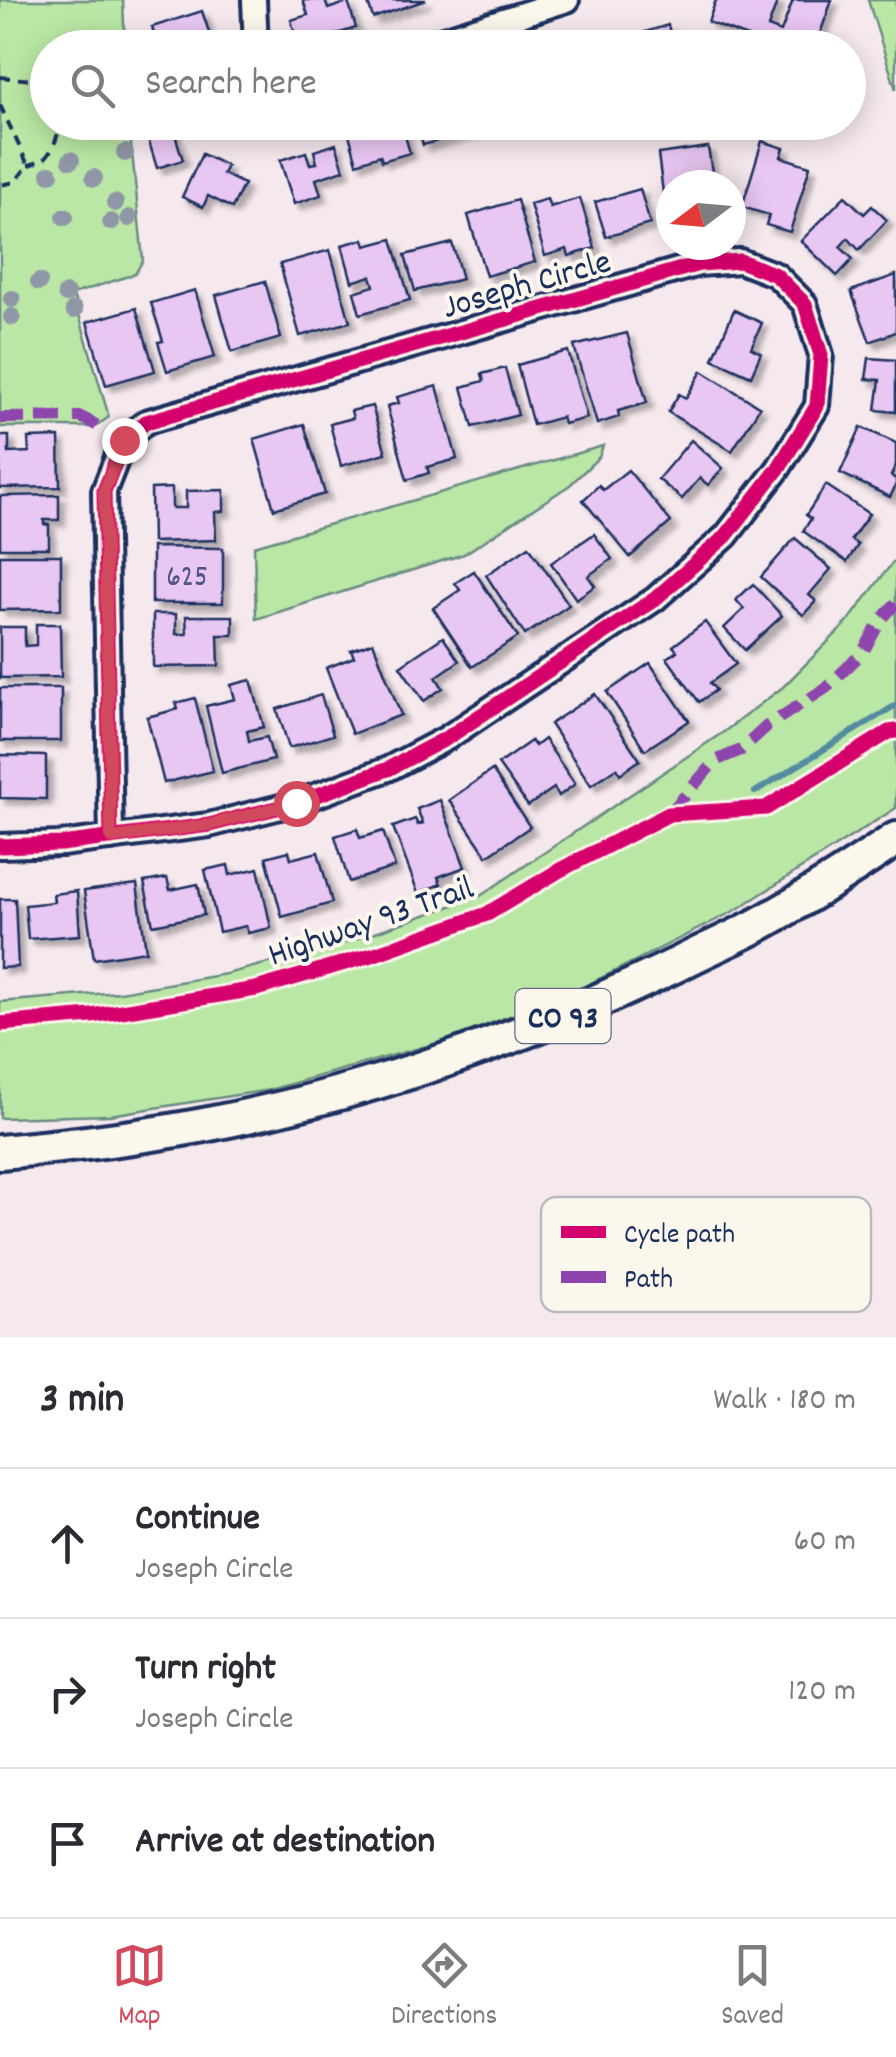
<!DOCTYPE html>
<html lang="en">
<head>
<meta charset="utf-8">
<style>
  :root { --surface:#fff; --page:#f2f2f3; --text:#2b2b33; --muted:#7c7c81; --line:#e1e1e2; --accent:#d1495b }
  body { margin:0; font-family:Dekko,sans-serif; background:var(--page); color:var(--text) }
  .compass { position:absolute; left:656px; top:170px; width:90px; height:90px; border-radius:50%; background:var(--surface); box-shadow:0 5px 25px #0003; rotate:254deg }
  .stop { position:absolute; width:30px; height:30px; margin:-22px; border:8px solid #d1495b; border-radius:50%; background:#fff }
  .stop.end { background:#d1495b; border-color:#fff; box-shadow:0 2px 10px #0008 }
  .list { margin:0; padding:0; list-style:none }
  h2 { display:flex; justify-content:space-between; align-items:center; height:130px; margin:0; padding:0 40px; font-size:42px }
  h2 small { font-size:32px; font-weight:400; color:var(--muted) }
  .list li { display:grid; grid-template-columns:65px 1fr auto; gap:30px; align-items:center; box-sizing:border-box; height:150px; padding:0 40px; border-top:2px solid var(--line) }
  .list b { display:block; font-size:38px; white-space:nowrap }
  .list p { margin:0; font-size:32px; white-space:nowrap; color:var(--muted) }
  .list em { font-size:32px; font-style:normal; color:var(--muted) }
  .icon { flex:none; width:55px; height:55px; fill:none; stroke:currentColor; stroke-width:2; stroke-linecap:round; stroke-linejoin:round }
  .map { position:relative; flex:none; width:896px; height:1337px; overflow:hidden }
  .search { position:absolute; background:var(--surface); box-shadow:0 5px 25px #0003; left:30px; right:30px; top:30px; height:110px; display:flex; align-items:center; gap:25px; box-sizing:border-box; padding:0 35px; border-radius:55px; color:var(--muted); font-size:38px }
  .sheet { height:580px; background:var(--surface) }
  nav { display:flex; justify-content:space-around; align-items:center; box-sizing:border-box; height:140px; border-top:2px solid var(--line); background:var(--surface); font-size:28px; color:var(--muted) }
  nav a { display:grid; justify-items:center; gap:5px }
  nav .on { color:var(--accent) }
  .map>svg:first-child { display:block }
  .green { fill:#bae7a5; stroke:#6a8b82; stroke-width:2.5 }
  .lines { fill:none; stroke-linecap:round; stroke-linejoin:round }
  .stream { stroke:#538ba1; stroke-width:6 }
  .building { fill:#e9c7f3; stroke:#1b2f5e; stroke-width:2.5; filter:url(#shadow) }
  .minor-casing { stroke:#1b2f5e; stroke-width:30 }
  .highway-casing { stroke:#1b2f5e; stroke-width:40 }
  .path { stroke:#1b2f5e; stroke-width:4; stroke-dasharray:10 8; stroke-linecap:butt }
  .minor { stroke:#fbf7ec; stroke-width:22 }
  .highway { stroke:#fbf7ec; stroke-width:32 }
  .quiet { stroke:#8e44ad; stroke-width:12; stroke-dasharray:25 12; stroke-linecap:butt }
  .cycleway-casing { stroke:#fbf7ec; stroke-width:21 }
  .cycleway { stroke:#d6006c; stroke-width:15 }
  .tree { fill:#8f97a6 }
  .route { stroke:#d1495b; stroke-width:12 }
  .labels { text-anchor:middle; stroke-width:8; stroke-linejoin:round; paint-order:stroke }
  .number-label { font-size:30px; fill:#4e5583 }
  .shield { fill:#fbf7ec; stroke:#5e6b89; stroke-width:2.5 }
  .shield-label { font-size:32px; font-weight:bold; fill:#1b2f5e }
  .street-label { font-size:35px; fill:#1b2f5e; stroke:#fbf7ec }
  .key { fill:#fbf7ec; stroke:#b8bbc1; stroke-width:2.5 }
  .key-label { font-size:28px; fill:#1b2f5e }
</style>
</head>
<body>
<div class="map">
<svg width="896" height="1337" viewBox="0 0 896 1337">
  <defs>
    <filter id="shadow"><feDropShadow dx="6" dy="6" stdDeviation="2.5" flood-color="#0004"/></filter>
  </defs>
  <rect width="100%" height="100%" fill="#f6e9ee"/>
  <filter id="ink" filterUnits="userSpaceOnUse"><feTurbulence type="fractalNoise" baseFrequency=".01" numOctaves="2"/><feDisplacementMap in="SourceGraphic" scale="20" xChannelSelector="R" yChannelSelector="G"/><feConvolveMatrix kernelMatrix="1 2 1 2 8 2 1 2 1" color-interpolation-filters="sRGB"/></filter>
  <g filter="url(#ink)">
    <g class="green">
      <path d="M0 0H123L125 47 48 48V122L129 123 143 260 135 274 73 294 109 417 95 427H0Z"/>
      <path d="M868 0H896V90Z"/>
      <path d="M603 446 599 457 570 485 464 554 256 619 254 546Z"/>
      <path d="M896 558V808L736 910 577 990 448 1040 269 1090 110 1115 0 1118V1002L120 992 226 974 335 946 480 896 725 731 783 687 847 623Z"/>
    </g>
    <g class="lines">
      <path class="stream" d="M755 792 896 705"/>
    </g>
    <g class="building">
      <path d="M303 0H325L328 9 348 2 356 28 299 46 291 20 308 15Z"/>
      <path d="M367 0H426L373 18Z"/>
      <path d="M716 0H778L768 27 781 32 793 0H832L815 48H776L708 22Z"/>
      <path d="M202 11 210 35 197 39 200 48H158L152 27Z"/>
      <path d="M668 25 674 48H621L619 40Z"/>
      <path d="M143 122H171L183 160 157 168Z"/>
      <path d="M363 122H401L410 153 382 161 380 155 357 163 347 127Z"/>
      <path d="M416 122H478L480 129 423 145Z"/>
      <path d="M762 141 784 148 781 157 810 166 790 232 766 225 769 215 742 207Z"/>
      <path d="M336 144 344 170 316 179 321 195 294 204 280 160 306 152 310 164 317 163 314 151Z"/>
      <path d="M708 147 714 185H671V223L667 224 658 154Z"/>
      <path d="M202 154 227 166 223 174 244 184 232 208 208 196 203 207 182 197Z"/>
      <path d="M640 189 650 224 606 237 595 202Z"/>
      <path d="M845 196 864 214 872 206 887 220 859 250 848 238 840 247 853 259 837 276 801 241Z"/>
      <path d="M580 198 595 248 569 256 567 249 545 256 530 204 547 199 550 207Z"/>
      <path d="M517 200 535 262 486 276 468 215Z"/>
      <path d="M364 239 366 246 392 239 410 300 360 314 354 292 374 286 371 276 352 282 342 245Z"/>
      <path d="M452 243 462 279 415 291 405 255Z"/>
      <path d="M330 250 350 322 300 336 280 264Z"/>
      <path d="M896 275V332L870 342 851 291Z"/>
      <path d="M265 281 281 338 232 352 216 295Z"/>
      <path d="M195 290 215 357 167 371 158 342 163 341 151 303Z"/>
      <path d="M136 308 155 371 106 385 87 322Z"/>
      <path d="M734 310 762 323 751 348 761 353 751 376 713 359Z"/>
      <path d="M627 333 647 403 618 411 619 417 597 424 574 346Z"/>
      <path d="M568 351 587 418 564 424 562 417 533 425 517 365Z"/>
      <path d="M869 358 896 360V412L876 410 880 380 866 379Z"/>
      <path d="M505 368 518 415 473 427 462 387 484 381 482 374Z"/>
      <path d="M702 371 760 407 732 451 668 412 679 394 686 398Z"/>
      <path d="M437 386 457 459 427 467 429 473 407 480 387 406 399 403 397 397Z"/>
      <path d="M372 406 386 453 341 466 330 424 353 418 351 411Z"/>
      <path d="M304 424 325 494 274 509 254 439Z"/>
      <path d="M861 427 896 443V465L891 476 896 479V485L890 497 840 473Z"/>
      <path d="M0 436H9V453L29 452 28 438 59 437 60 487 0 488Z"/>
      <path d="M691 440 723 468 708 485 700 478 682 499 658 479Z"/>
      <path d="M628 470 671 522 630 557 583 500 599 485 603 490Z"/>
      <path d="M826 485 869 514 851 540 858 545 847 562 803 531 811 519 806 515Z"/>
      <path d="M172 488V508H186V491L224 490V511L215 512 216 540 152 542 151 489Z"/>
      <path d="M59 495V520H44V524L49 525V548H0V496Z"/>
      <path d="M594 534 612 559 588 576 595 586 576 599 551 563Z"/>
      <path d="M795 538 831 569 809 595 816 601 803 615 761 577Z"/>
      <path d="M529 546 569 605 525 635 486 575Z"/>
      <path d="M152 547 223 548V603H152Z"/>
      <path d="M0 555H61V609L0 610Z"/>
      <path d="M474 571 518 637 472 667 433 608 460 590 455 583Z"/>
      <path d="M753 584 782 616 745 650 724 628 744 609 736 600Z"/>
      <path d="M153 614H176V634H187L186 616H233V635H218L219 666 153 667Z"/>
      <path d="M705 622 736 664 710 683 716 690 699 702 667 658 677 651 673 646Z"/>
      <path d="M36 624H60L61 677 0 678V627H25V646L36 645Z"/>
      <path d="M443 637 459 661 436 677 443 688 424 701 400 666Z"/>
      <path d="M373 642 401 715 352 734 326 668 354 657 351 650Z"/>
      <path d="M650 663 689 721 645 750 607 692Z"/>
      <path d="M251 680 264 727 247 731 249 741 267 737 273 760 222 773 206 706 235 699 231 685Z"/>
      <rect x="0" y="688" width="61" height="53"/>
      <path d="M595 694 640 760 620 774 617 768 591 785 550 724Z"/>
      <path d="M321 695 333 735 289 748 277 709Z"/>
      <path d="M195 698 213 771 164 783 147 717 178 709 176 703Z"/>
      <path d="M544 739 575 784 559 796 554 788 528 806 498 764 531 741 535 746Z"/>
      <path d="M0 755 46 756V799L0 798Z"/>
      <path d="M492 770 530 827 487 856 449 800Z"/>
      <path d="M440 800 465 867 438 877 441 884 418 893 393 827 415 819 418 825 423 823 417 809Z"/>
      <path d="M357 829 360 838 383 831 395 867 349 882 335 836Z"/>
      <path d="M289 851 291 859 318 852 332 903 282 917 266 857Z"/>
      <path d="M228 865 230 875 258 868 271 928 248 933 246 926 219 932 205 870Z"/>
      <path d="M167 878 170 890 198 884 204 915 153 925 144 882Z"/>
      <path d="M137 884 146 951 94 959 84 891Z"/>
      <path d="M77 891 80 935 28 939 25 905 54 902 53 894Z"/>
      <path d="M0 899H15L18 967 0 968Z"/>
    </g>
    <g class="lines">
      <g class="minor-casing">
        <g id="minor">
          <path d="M254 0 256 48"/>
          <path d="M415 48 567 0"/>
          <path d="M0 846 61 844 209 825 296 803 388 769 447 738 655 599 726 536 778 469 817 406 821 355 805 304 776 275 740 261 699 264 146 422 124 440 104 491 111 838"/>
        </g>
      </g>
      <g class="highway-casing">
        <path id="highway" d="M0 1152C68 1146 136 1138 204 1125 368 1093 528 1037 678 964 703 951 729 940 754 927 802 901 850 870 896 839"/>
      </g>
      <g class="path">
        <path d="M0 77 33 80 48 88"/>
        <path d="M0 105 28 165 15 182 0 185"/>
        <path d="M28 165C30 165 42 161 43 160 53 152 59 134 60 122"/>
      </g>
      <use href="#minor" class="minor"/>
      <use href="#highway" class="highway"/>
      <g class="quiet">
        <path d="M0 418 81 417 124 440"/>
        <path d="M669 814 715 761 741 750 767 726 826 688 863 652 881 620 896 603"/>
      </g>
      <g class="cycleway-casing">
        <g id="cycleway">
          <path d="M0 846 61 844 209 825 296 803 388 769 447 738 655 599 726 536 778 469 817 406 821 355 805 304 776 275 740 261 699 264 146 422 124 440 104 491 111 838"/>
          <path d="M0 1024 91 1016 256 989 372 955 487 914 560 870 669 814 766 808 889 732 896 731"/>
        </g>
      </g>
      <use href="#cycleway" class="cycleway"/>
    </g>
    <g class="tree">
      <circle cx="125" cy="153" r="9"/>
      <circle cx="71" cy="160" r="9"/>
      <circle cx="50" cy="174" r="9"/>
      <circle cx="94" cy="178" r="9"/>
      <circle cx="115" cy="203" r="9"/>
      <circle cx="65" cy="217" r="9"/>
      <circle cx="129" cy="218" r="9"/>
      <circle cx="111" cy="222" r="9"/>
      <circle cx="39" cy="282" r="9"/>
      <circle cx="66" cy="294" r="9"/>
      <circle cx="12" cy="299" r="9"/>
      <circle cx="74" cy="310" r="9"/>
      <circle cx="12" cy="317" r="9"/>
    </g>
  </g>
  <g class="lines" filter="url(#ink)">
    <path class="route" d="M124 440 104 491 111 838 209 825 296 803"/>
  </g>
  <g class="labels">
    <g class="number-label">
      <text x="187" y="585">625</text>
    </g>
    <rect class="shield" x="515.5" y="989" width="95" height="54" rx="8"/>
    <g class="shield-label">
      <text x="563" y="1027">CO 93</text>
    </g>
    <g class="street-label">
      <text transform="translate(526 282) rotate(-16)" y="12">Joseph Circle</text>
      <text transform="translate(370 919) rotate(-19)" y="12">Highway 93 Trail</text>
    </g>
  </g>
  <rect x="541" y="1197" width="330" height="115" rx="15" class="key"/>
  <rect x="561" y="1226" width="45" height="12" fill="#d6006c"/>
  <rect x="561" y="1271" width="45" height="12" fill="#8e44ad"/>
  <g class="key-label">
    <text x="624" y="1242">Cycle path</text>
    <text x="624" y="1287">Path</text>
  </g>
</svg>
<svg class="compass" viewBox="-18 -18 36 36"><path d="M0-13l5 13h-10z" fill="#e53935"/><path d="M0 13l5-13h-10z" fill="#7c7c81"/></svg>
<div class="stop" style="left:296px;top:803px"></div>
<div class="stop end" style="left:124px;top:440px"></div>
<div class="search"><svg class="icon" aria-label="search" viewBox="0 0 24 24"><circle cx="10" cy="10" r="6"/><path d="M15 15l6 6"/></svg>Search here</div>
</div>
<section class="sheet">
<h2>3 min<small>Walk · 180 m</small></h2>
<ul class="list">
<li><svg class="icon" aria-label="ahead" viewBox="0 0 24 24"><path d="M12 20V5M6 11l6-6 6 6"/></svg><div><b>Continue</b><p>Joseph Circle</p></div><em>60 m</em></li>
<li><svg class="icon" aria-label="right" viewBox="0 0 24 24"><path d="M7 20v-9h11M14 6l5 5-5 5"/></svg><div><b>Turn right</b><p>Joseph Circle</p></div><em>120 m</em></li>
<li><svg class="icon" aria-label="arrive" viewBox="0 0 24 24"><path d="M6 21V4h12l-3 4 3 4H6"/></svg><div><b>Arrive at destination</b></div></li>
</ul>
</section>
<nav>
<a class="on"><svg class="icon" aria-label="map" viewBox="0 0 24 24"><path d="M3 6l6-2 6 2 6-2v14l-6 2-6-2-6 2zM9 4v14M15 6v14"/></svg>Map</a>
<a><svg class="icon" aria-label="directions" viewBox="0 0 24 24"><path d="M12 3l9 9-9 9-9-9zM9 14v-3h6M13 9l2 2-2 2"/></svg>Directions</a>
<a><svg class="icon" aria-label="saved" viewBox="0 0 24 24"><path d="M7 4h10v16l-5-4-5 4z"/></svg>Saved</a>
</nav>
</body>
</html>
